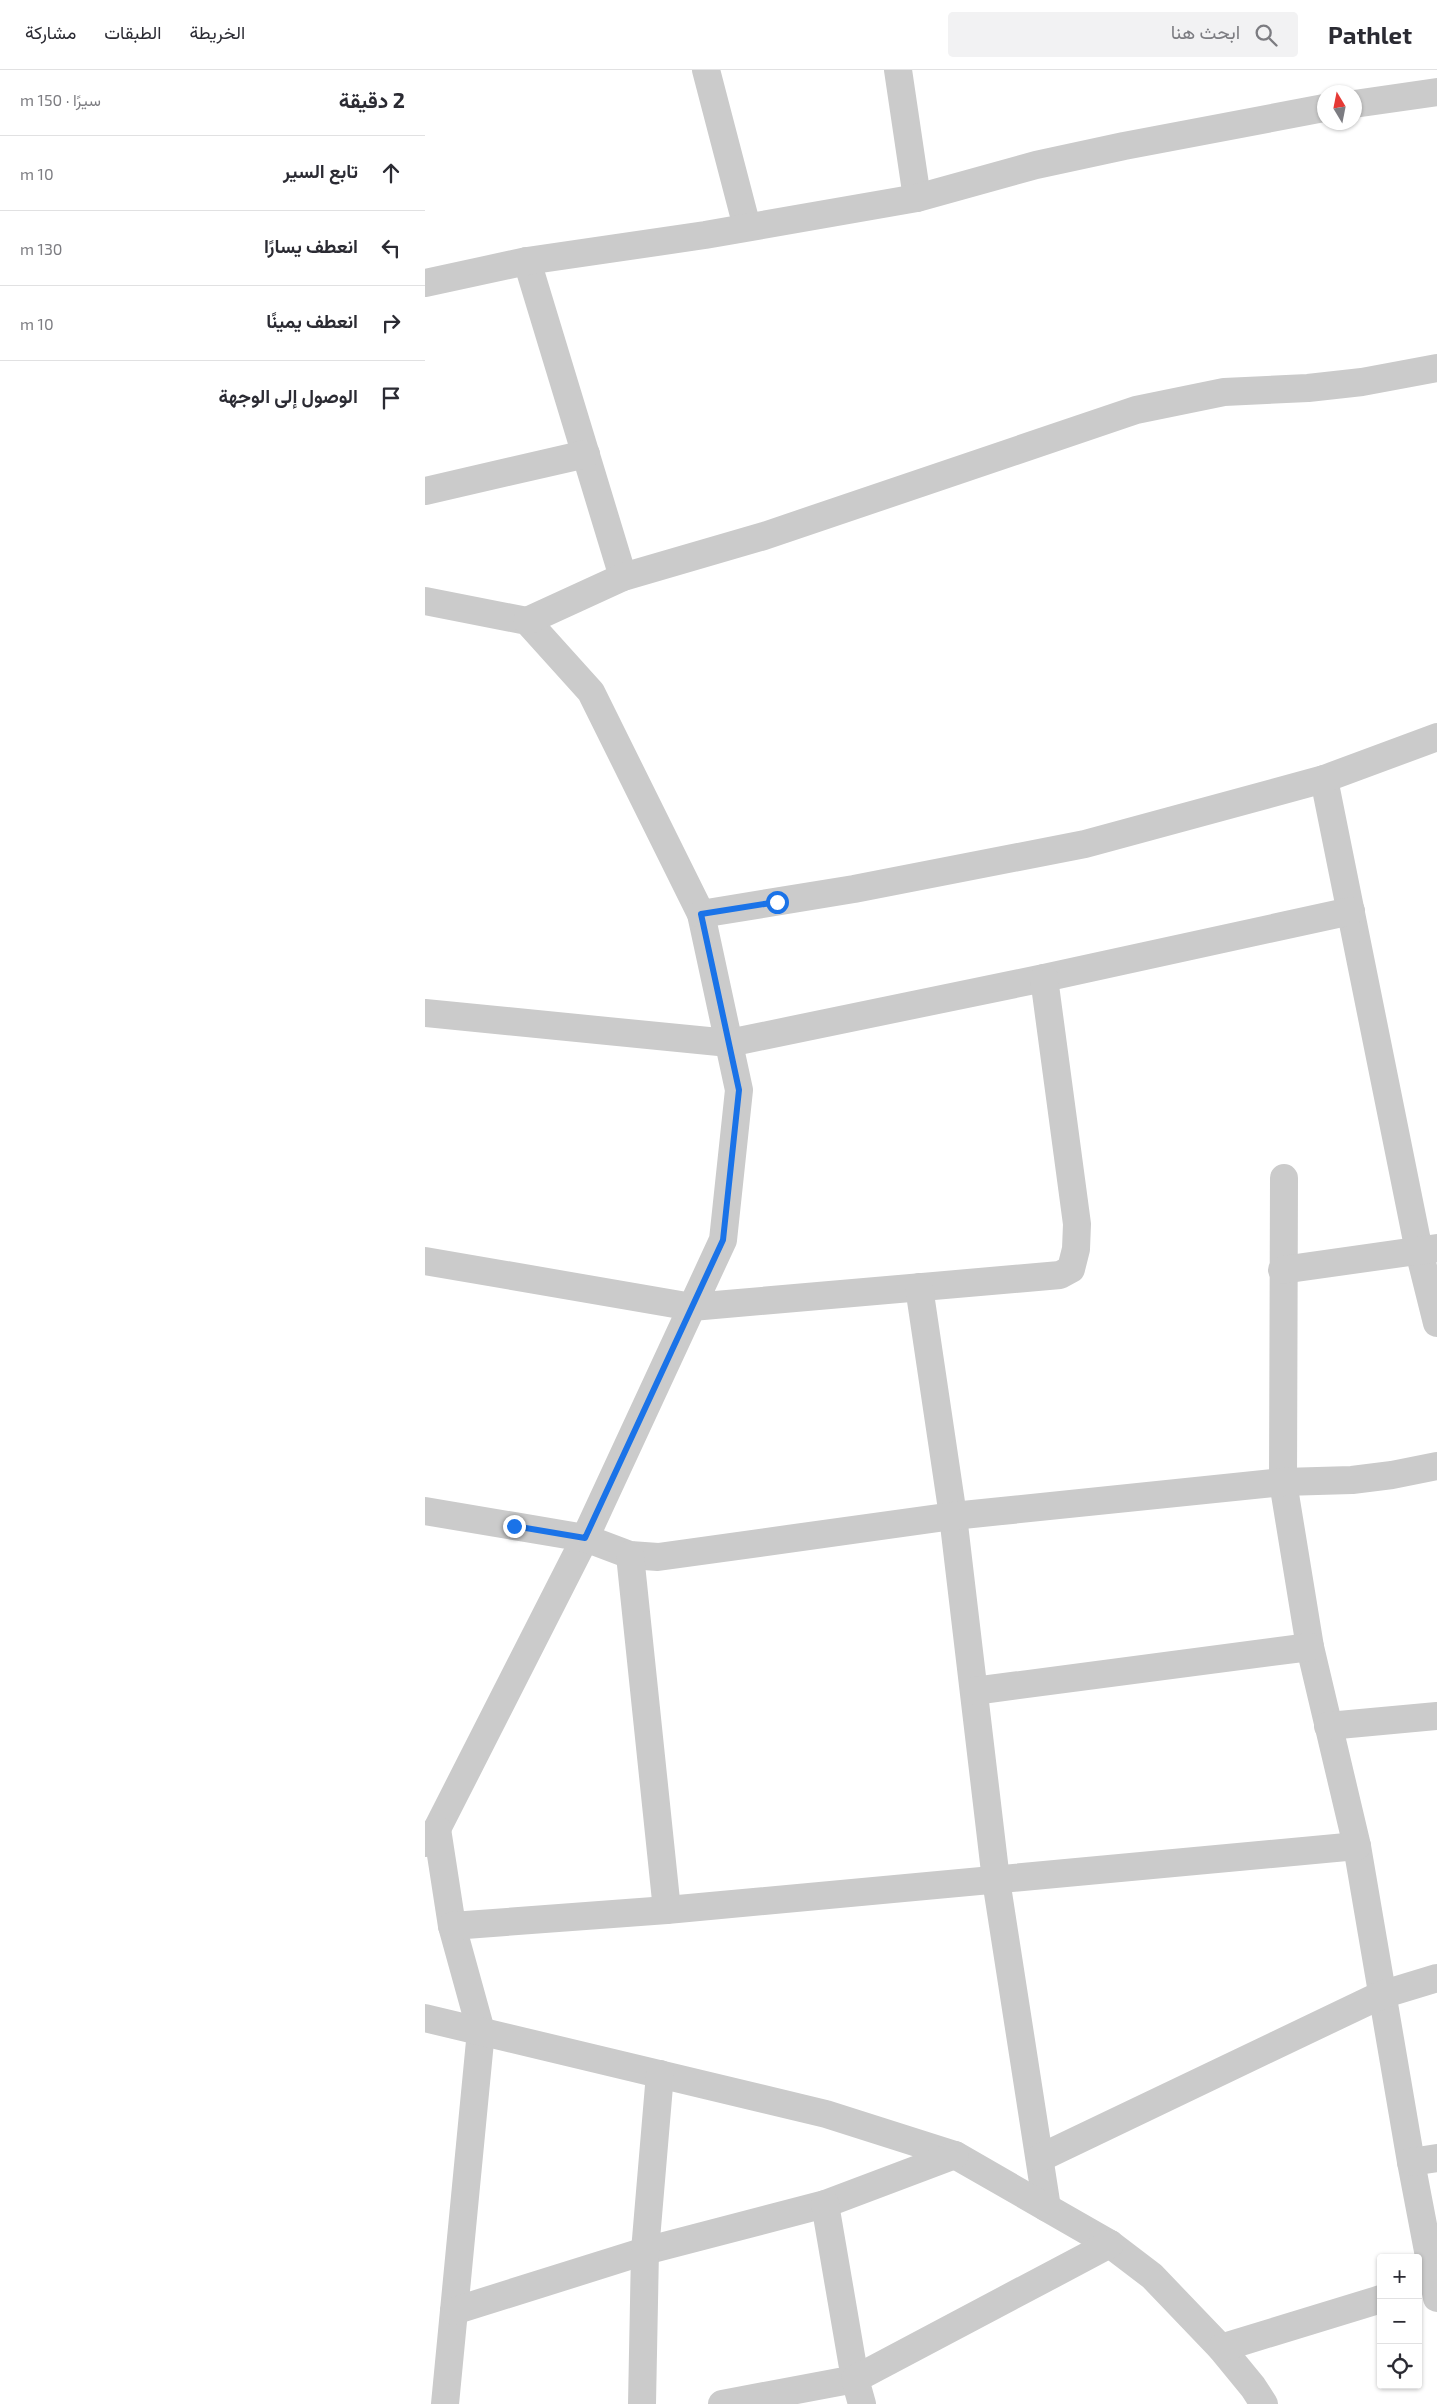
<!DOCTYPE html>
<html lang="ar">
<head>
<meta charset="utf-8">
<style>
  :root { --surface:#fff; --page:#f2f2f3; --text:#2b2b33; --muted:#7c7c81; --line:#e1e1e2 }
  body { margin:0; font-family:"Exo 2",Vazirmatn,sans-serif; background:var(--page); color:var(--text); direction:rtl }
  .controls { position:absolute; right:15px; bottom:15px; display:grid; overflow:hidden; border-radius:5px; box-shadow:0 1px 4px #0004 }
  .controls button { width:45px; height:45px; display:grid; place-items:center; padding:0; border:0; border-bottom:1px solid var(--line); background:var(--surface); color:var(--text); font:25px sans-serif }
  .compass { position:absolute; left:892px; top:15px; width:45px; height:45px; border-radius:50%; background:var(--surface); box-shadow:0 1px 4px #0004; rotate:350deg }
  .stop { position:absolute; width:15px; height:15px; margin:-11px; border:4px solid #1a73e8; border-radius:50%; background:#fff }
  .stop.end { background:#1a73e8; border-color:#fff; box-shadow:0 1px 5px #0008 }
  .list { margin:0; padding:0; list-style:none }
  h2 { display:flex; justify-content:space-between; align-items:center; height:65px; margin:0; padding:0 20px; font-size:21px }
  h2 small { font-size:16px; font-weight:400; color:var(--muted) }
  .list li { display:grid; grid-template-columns:32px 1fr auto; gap:15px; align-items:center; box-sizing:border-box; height:75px; padding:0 20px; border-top:1px solid var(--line) }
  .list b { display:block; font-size:19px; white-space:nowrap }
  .list em { font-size:16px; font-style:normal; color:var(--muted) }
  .icon { flex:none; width:28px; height:28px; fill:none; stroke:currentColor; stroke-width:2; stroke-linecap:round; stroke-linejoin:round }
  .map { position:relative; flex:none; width:1012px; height:2334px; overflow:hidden; direction:ltr }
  header { display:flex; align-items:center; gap:30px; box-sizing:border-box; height:70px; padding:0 25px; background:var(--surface); border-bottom:1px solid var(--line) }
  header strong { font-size:24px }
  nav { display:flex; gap:28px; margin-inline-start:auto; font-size:18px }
  .search { width:350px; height:45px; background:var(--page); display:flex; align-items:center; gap:12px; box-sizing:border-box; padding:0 18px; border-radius:5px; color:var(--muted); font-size:19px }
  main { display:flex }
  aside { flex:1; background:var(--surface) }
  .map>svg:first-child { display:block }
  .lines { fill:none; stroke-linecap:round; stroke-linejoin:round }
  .minor { stroke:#cbcbcb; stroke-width:28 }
  .route { stroke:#1a73e8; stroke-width:6 }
</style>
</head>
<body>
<header>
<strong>Pathlet</strong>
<div class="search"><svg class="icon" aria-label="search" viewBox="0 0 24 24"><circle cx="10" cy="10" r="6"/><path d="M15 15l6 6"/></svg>ابحث هنا</div>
<nav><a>الخريطة</a><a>الطبقات</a><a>مشاركة</a></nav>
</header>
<main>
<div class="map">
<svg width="1012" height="2334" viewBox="0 0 1012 2334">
  <rect width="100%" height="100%" fill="#fff"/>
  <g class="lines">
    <g class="minor">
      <path d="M281 0 322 157"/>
      <path d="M473 0 492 128"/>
      <path d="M929 34 1012 22"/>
      <path d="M102 191 198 507"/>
      <path d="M0 213 102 191 280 165 492 128 611 95 699 76 899 38"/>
      <path d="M0 421 161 384"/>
      <path d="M0 531 102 551 166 622 276 844 314 1020 298 1170 160 1468 12 1759 0 1773"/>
      <path d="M102 551 198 507 339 466 711 340 799 322 883 318 937 312 1012 298"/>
      <path d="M899 709 994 1181 1012 1253"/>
      <path d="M276 844 429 819 660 774 899 709 1012 667"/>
      <path d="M0 943 304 973 619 908 926 841"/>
      <path d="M859 1108 858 1412 885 1577 932 1776 986 2092 1012 2228"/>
      <path d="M0 1191 267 1237 635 1205 646 1199 651 1179 652 1154 619 908"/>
      <path d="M857 1200 1012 1178"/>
      <path d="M494 1217 528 1446 571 1810 622 2138"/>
      <path d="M0 1441 160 1468 205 1485 233 1487 528 1446 858 1412 927 1410 967 1405 1012 1396"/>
      <path d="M205 1485 242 1840"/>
      <path d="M549 1621 885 1577"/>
      <path d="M903 1656 1012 1646"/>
      <path d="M12 1759 27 1856 56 1961 20 2334"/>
      <path d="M27 1856 242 1840 932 1776"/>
      <path d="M0 1948 401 2044 530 2085 685 2174 727 2206 796 2278 828 2317 839 2334"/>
      <path d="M615 2088 956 1925 1012 1908"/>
      <path d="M986 2092 1012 2088"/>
      <path d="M29 2241 220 2181 400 2134 530 2085"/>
      <path d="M796 2278 956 2229"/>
      <path d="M217 2334 220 2181 235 2004"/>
      <path d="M297 2334 430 2309 400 2134"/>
      <path d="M437 2334 430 2309 685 2174"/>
    </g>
  </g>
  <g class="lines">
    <path class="route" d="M89 1456 160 1468 298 1170 314 1020 276 844 352 832"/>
  </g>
</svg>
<div class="controls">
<button>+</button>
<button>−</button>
<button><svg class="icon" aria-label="locate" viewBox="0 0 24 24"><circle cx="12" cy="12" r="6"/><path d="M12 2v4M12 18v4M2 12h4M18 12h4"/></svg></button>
</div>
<svg class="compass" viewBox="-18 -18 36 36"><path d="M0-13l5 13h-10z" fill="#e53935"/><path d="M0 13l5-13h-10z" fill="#7c7c81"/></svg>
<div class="stop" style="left:352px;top:832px"></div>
<div class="stop end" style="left:89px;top:1456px"></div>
</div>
<aside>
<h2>2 دقيقة<small>سيرًا · 150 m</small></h2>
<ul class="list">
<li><svg class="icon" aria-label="ahead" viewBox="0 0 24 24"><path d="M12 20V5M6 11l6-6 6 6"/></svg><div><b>تابع السير</b></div><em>10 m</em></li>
<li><svg class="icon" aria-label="left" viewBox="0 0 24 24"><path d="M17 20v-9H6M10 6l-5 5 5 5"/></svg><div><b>انعطف يسارًا</b></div><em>130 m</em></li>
<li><svg class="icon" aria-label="right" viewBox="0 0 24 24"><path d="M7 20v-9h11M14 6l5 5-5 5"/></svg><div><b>انعطف يمينًا</b></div><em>10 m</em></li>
<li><svg class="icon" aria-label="arrive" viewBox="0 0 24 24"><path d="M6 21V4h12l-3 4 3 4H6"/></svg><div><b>الوصول إلى الوجهة</b></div></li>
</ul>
</aside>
</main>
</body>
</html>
